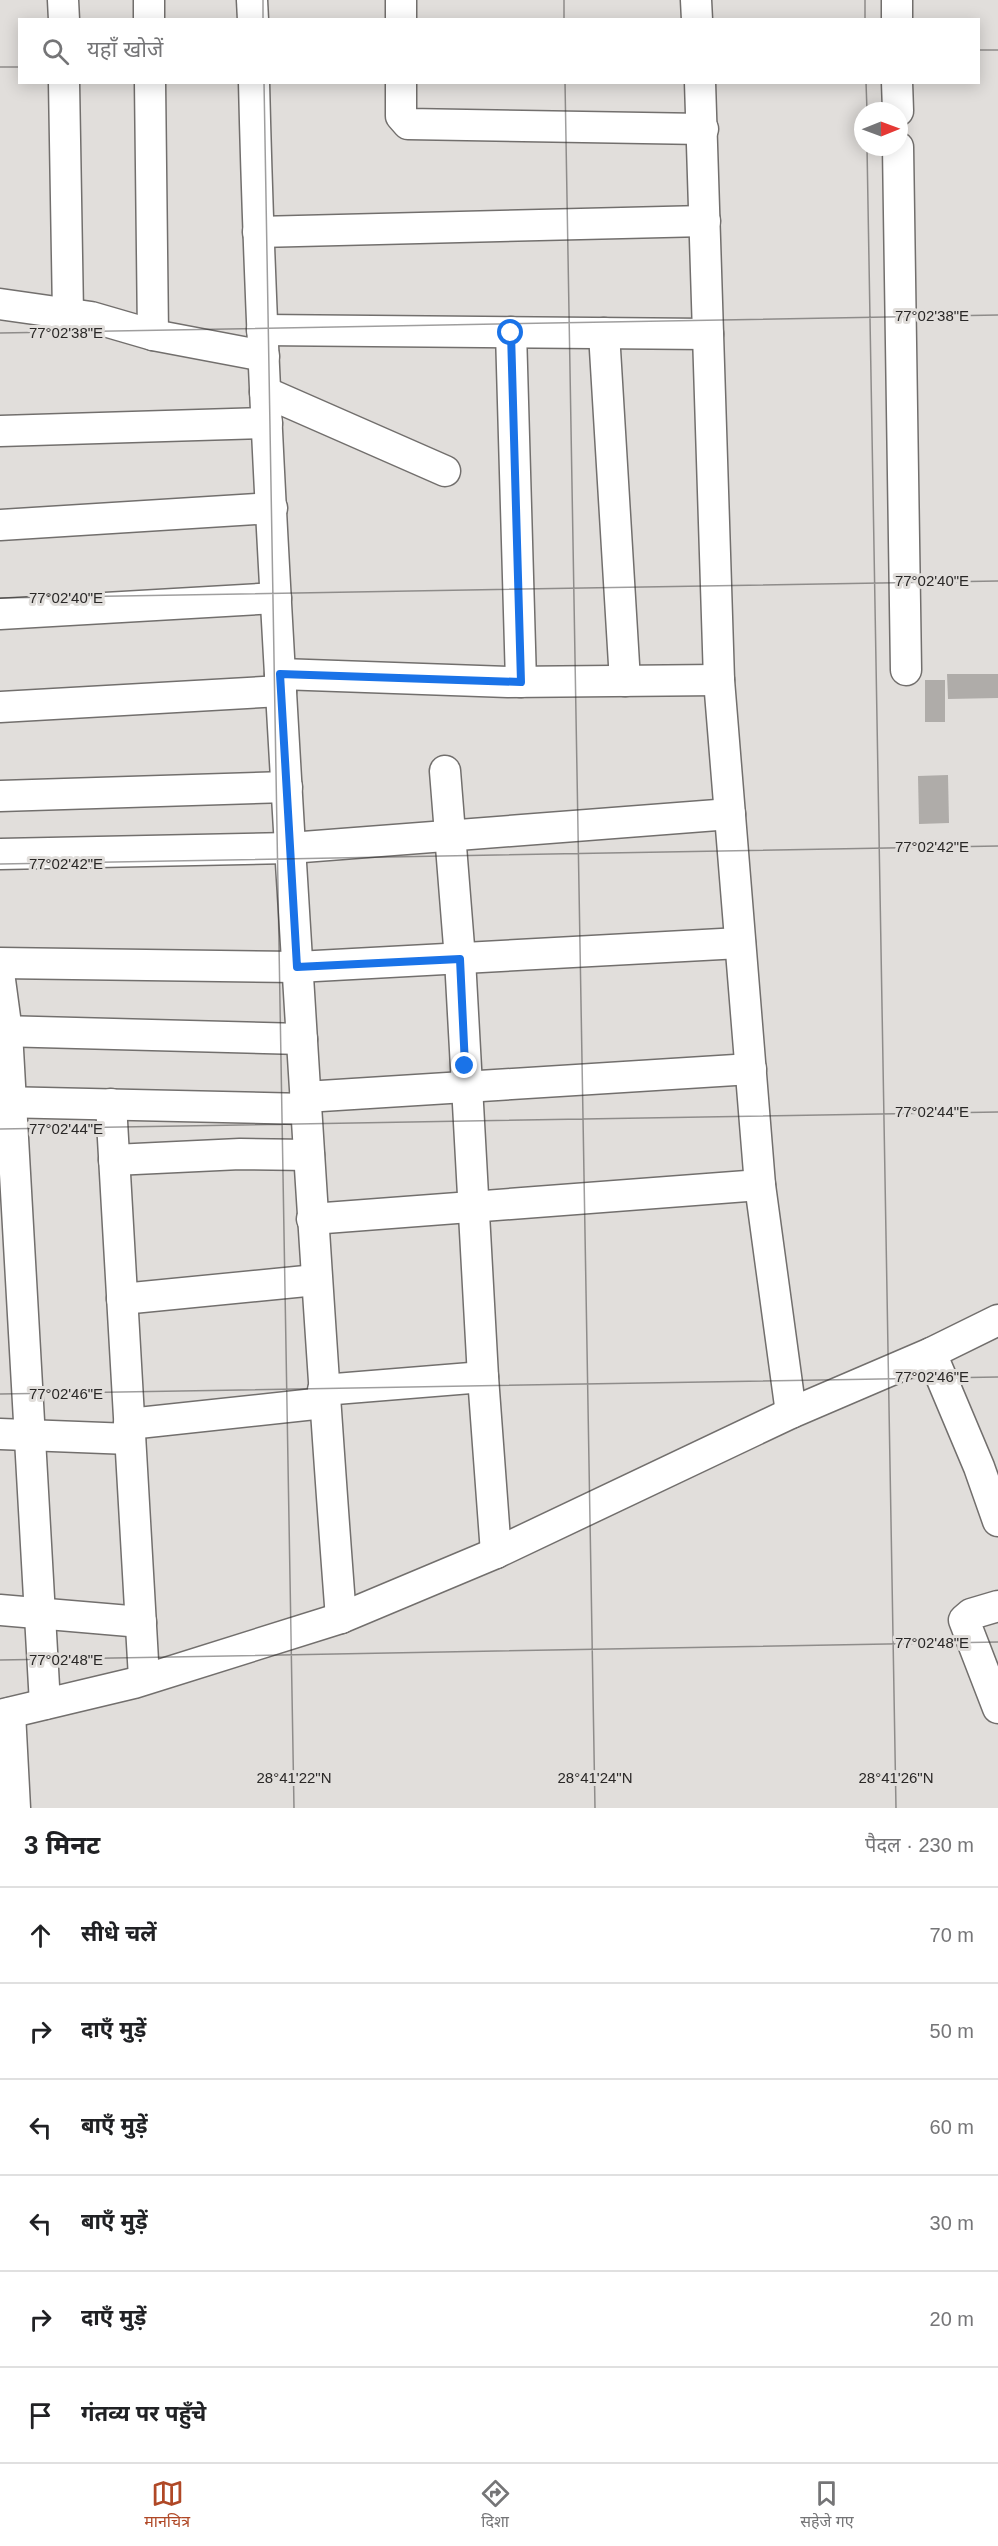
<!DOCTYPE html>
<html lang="hi">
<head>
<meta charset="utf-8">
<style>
  :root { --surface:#fff; --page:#f6f6f6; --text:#202124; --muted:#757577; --line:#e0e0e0; --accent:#b04826 }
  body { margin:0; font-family:Helvetica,"Noto Sans Devanagari",sans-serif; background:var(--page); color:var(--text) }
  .compass { position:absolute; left:854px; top:102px; width:54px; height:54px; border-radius:50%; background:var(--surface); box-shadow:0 3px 15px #0003; rotate:89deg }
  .stop { position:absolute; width:18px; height:18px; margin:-14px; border:4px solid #1a73e8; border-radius:50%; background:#fff }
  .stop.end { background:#1a73e8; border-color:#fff; box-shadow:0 2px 6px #0008 }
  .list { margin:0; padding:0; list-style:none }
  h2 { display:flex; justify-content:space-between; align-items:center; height:78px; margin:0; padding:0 24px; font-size:26px }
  h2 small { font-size:20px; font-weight:400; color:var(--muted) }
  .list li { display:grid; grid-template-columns:39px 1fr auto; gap:18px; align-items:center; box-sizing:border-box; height:96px; padding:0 24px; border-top:2px solid var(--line) }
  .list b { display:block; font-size:22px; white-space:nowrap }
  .list em { font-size:20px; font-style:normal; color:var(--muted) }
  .icon { flex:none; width:33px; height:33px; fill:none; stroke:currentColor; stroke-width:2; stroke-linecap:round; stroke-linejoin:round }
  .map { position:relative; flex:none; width:998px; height:1808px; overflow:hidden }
  .search { position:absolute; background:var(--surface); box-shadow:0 3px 15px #0003; left:18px; right:18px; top:18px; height:66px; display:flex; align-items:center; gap:15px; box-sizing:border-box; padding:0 21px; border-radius:0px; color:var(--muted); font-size:22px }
  .sheet { height:654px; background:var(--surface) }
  nav { display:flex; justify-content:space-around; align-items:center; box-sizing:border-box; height:84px; border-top:2px solid var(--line); background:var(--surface); font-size:16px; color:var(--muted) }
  nav a { display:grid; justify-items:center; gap:3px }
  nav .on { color:var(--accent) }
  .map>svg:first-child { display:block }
  .building { fill:#afaca9 }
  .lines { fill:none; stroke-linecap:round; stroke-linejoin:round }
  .minor-casing { stroke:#726f6d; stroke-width:33 }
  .minor { stroke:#fff; stroke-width:30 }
  .route { stroke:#1a73e8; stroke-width:8 }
  .ticks { fill:none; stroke:#2a2827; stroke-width:1.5; stroke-opacity:0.45 }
  .ticks-label { font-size:15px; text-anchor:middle; fill:#2a2827; stroke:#e1dedb; stroke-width:6; stroke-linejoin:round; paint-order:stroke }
</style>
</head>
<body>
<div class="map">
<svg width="998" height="1808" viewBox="0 0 998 1808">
  <rect width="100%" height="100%" fill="#e1dedb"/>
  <g class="building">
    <path d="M947 674H998V698L948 699Z"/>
    <rect x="925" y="680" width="20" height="42"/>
    <path d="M948 775 949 823 919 824 918 776Z"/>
  </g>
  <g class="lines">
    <g class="minor-casing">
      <g id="minor">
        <path d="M63 0 64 20"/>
        <path d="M149 0V20"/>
        <path d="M252 0 253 20"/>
        <path d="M401 0V20"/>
        <path d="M696 0 697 20"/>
        <path d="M897 0V20"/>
        <path d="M64 82 68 314"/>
        <path d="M150 82 153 335"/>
        <path d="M254 82C260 337 275 592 290 847 306 1104 321 1361 341 1618"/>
        <path d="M401 82V116L408 124 703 129"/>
        <path d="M700 82 719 680 760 1185 791 1413"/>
        <path d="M897 82 898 111"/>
        <path d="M898 147 906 670"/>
        <path d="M258 232 705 221"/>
        <path d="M0 304 91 317 153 335 264 356"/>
        <path d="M262 330 708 334"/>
        <path d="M511 332 521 682"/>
        <path d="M604 333 625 681"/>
        <path d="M265 392 445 471"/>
        <path d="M0 431 267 423"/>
        <path d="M0 525 272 508"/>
        <path d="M0 614 276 598"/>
        <path d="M280 674 508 682 719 680"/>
        <path d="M0 707 281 691"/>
        <path d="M445 771 460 959 483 1377 496 1553"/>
        <path d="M0 796 287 787"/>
        <path d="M0 854 290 848 730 814"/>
        <path d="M0 963 297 967 740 943"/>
        <path d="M0 980 7 1032 45 1704"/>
        <path d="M0 1031 302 1039"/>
        <path d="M305 1097 751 1069"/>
        <path d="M0 1102 306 1109"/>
        <path d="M111 1104 144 1678"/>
        <path d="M114 1160 240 1154 309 1155"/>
        <path d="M312 1219 760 1185"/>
        <path d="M122 1299 316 1280"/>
        <path d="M931 1353 979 1467 998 1521"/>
        <path d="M323 1390 483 1377"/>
        <path d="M129 1424 324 1403"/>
        <path d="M0 1434 130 1439"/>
        <path d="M998 1606 971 1614 964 1620 998 1708"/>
        <path d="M0 1610 141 1622"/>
        <path d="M10 1713 15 1808"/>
        <path d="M0 1715 134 1683 341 1618 496 1553 791 1413 931 1353 998 1320"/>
      </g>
    </g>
    <use href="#minor" class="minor"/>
  </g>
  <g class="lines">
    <path class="route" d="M465 1066 460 959 297 967 280 674 521 682 511 333"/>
  </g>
  <path class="ticks" d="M263 0V20M564 0V20M865 0V20M978 50H998M0 67H20M264 82 294 1808M565 82 595 1808M866 82 867 111M867 147 896 1808M0 333 998 315M0 598 998 581M0 864 998 846M0 1129 998 1112M0 1394 998 1377M0 1660 998 1642"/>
  <g class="ticks-label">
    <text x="932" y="321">77°02'38"E</text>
    <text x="66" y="338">77°02'38"E</text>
    <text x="932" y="586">77°02'40"E</text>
    <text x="66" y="603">77°02'40"E</text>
    <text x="932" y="852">77°02'42"E</text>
    <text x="66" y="869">77°02'42"E</text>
    <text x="932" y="1117">77°02'44"E</text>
    <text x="66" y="1134">77°02'44"E</text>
    <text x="932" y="1382">77°02'46"E</text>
    <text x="66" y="1399">77°02'46"E</text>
    <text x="932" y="1648">77°02'48"E</text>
    <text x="66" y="1665">77°02'48"E</text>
    <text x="294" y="1783">28°41'22"N</text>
    <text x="595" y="1783">28°41'24"N</text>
    <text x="896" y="1783">28°41'26"N</text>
  </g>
</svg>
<svg class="compass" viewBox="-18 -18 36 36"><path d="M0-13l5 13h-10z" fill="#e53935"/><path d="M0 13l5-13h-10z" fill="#757577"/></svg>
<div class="stop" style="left:511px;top:333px"></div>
<div class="stop end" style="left:465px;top:1066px"></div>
<div class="search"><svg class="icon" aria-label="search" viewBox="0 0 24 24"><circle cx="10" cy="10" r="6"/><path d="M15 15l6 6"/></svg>यहाँ खोजें</div>
</div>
<section class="sheet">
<h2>3 मिनट<small>पैदल · 230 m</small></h2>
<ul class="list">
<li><svg class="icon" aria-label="ahead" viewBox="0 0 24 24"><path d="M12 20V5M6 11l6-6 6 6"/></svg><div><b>सीधे चलें</b></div><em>70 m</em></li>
<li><svg class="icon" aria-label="right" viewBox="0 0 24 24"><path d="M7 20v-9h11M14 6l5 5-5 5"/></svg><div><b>दाएँ मुड़ें</b></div><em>50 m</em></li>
<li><svg class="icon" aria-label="left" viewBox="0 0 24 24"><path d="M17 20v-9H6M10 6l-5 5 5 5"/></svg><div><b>बाएँ मुड़ें</b></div><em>60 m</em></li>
<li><svg class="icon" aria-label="left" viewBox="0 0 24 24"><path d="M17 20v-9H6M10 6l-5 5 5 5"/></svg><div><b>बाएँ मुड़ें</b></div><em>30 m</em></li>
<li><svg class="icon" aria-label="right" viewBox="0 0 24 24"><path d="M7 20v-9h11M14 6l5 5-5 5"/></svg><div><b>दाएँ मुड़ें</b></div><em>20 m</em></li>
<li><svg class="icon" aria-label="arrive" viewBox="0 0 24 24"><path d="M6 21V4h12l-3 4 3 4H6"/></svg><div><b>गंतव्य पर पहुँचे</b></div></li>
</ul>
</section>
<nav>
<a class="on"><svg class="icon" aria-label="map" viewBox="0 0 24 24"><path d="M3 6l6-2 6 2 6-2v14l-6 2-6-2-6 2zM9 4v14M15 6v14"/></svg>मानचित्र</a>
<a><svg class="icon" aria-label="directions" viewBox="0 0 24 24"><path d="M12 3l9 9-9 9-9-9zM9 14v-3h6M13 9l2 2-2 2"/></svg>दिशा</a>
<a><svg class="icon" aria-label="saved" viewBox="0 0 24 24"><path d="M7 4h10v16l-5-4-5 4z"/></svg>सहेजे गए</a>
</nav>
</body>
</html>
